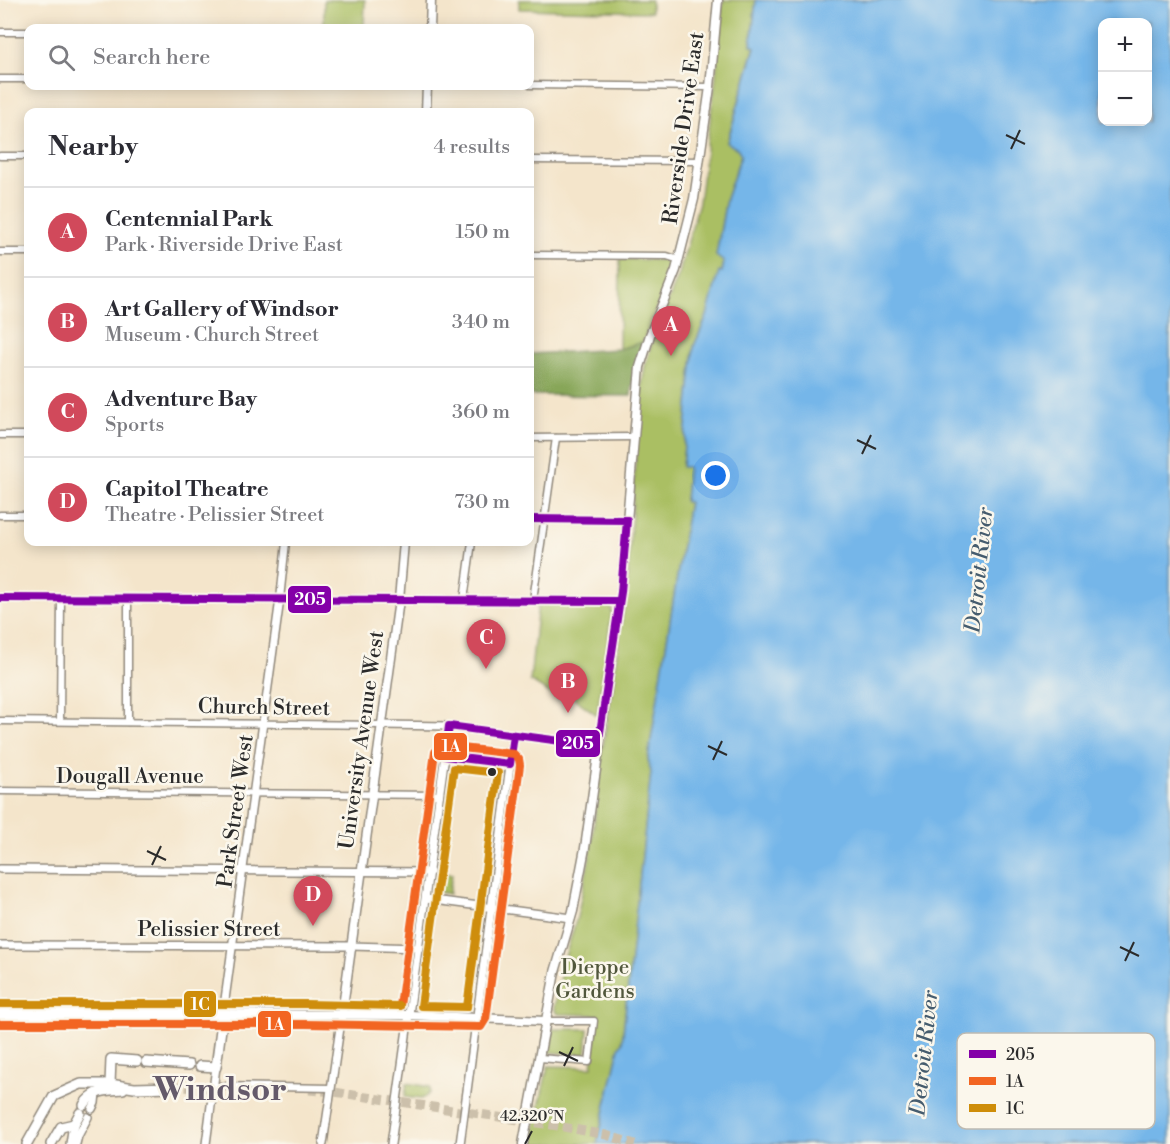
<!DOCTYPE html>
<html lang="en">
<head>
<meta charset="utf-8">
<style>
  :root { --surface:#fff; --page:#f7f7f7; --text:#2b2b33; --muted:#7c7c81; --line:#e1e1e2; --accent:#d1495b }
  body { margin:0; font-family:"Libre Bodoni",serif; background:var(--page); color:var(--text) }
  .controls { position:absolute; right:18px; top:18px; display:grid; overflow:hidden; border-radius:12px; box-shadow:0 3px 15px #0003 }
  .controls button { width:54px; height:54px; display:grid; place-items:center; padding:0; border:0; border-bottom:2px solid var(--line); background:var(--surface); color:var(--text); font:30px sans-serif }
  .you { position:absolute; left:716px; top:476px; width:21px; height:21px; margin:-15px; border:4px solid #fff; border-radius:50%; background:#1a73e8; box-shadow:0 0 0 9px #1a73e833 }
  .badge { display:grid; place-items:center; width:39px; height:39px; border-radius:50%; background:var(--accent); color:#fff; font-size:20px; font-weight:700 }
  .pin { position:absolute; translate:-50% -50px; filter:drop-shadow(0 2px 3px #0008) }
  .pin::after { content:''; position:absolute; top:32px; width:21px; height:18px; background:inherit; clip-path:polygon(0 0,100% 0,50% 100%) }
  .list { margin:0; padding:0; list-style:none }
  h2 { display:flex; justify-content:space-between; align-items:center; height:78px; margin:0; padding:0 24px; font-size:26px }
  h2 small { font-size:20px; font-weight:400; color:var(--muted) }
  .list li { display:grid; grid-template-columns:39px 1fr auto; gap:18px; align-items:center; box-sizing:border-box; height:90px; padding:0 24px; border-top:2px solid var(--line) }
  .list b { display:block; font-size:22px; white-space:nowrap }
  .list p { margin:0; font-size:20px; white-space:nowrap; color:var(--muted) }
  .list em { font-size:20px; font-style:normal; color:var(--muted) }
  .icon { flex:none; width:33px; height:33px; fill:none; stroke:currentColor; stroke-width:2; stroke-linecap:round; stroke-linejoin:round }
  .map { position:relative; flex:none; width:1170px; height:1144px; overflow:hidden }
  .search { position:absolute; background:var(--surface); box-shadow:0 3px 15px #0003; left:24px; top:24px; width:510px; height:66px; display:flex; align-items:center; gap:15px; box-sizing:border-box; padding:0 21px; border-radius:12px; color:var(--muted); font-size:22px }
  .panel { position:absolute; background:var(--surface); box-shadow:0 3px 15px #0003; left:24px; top:108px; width:510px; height:438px; border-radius:12px }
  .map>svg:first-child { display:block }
  .green { fill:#aabf63; stroke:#6a7547; stroke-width:1.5 }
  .forest { fill:#87a659; stroke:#596842; stroke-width:1.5 }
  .water { fill:#74b6e9; stroke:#50708a; stroke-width:1.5; fill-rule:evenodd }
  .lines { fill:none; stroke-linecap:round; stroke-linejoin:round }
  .primary-tunnel { stroke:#ccc0ab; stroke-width:9; stroke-dasharray:9 4.5; stroke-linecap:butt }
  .minor-casing { stroke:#90887b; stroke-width:9 }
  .tertiary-casing { stroke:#90887b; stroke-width:10 }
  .secondary-casing { stroke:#90887b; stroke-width:11 }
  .primary-casing { stroke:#90887b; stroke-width:12 }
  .minor { stroke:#fff; stroke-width:6 }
  .tertiary { stroke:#fff; stroke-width:7 }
  .secondary { stroke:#fff; stroke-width:8 }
  .primary { stroke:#fff; stroke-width:9 }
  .bus-1-casing { stroke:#fbf7ec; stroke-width:12 }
  .bus-2-casing { stroke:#fbf7ec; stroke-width:12 }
  .bus-3-casing { stroke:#fbf7ec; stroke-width:12 }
  .bus-1 { stroke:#8400a8; stroke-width:8 }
  .bus-2 { stroke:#f26522; stroke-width:8 }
  .bus-3 { stroke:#ce8d09; stroke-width:8 }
  .ticks { fill:none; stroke:#2b2b2b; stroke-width:2 }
  .bus-dot { fill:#2b2b2b; stroke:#fbf7ec; stroke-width:2 }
  .labels { text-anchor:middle; stroke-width:5; stroke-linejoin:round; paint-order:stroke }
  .street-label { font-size:21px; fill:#2b2b2b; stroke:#fbf7ec }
  .park-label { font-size:21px; fill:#51573c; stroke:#fbf7ec }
  .water-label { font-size:22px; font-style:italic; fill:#455c6e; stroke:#fbf7ec }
  .town-label { font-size:33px; font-weight:bold; fill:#645a6a; stroke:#fbf7ec }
  .key { fill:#fbf7ec; stroke:#bdbab2; stroke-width:1.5 }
  .key-label { font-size:16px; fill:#2b2b2b }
  .ticks-label { font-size:15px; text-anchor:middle; fill:#2b2b2b; stroke:#fbf7ec; stroke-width:5; stroke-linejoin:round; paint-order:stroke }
  .line-badge { stroke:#fbf7ec; stroke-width:2 }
  .badge-label { font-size:16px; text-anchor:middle; font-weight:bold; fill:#fff }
</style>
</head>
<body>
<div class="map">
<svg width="1170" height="1144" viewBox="0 0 1170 1144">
  <rect width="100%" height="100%" fill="#fbf7ec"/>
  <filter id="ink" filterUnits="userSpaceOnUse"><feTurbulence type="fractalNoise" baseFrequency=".0167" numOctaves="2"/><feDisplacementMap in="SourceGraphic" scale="12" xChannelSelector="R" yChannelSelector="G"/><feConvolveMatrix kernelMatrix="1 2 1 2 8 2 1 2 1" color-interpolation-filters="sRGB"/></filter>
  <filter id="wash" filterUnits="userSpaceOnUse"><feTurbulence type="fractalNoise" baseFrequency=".008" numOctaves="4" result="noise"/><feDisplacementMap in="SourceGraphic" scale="24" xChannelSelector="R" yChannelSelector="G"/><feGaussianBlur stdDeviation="1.35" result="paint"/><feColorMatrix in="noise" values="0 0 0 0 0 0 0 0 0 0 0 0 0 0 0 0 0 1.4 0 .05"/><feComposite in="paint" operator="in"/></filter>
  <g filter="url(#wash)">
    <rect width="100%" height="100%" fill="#f4e5cb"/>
    <g class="green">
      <path d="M324 0H365L364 28H324Z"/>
      <path d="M519 0H651V12L519 9Z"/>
      <path d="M723 0H756L751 45 755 46 727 142 738 149 741 155 726 199 716 256 724 261 722 272H719L707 316 694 346 682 466 688 467 685 501 689 502 648 759 651 772 622 1043 619 1048 597 1144H531L548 1066 592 1067 598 1015 559 1014 556 1013 554 1007 562 967 577 917 591 850 602 753 627 585 640 396 645 366 653 339 679 274 699 202 715 84Z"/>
      <path d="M620 259 666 260 671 264 672 268 643 342 619 349Z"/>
      <path d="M538 604 606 605 611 607 612 611 597 715 564 691 559 699 530 681Z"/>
      <path d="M437 872 452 874 449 894 434 891Z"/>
      <path d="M553 1029H588L586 1055 548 1052Z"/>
      <path d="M407 1083 430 1087V1093L422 1099 405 1097Z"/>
    </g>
    <path class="forest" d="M643 342 634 374 631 396 530 395V354L619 349Z"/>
    <path class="water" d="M756 0H1170V1144H597L619 1048 622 1043 651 772 648 759 689 502H685L688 467H682L694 346 707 316 719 271 722 272 724 262 716 256 726 199 741 155 738 149 727 143 755 47 751 45ZM1102 22H1148V122H1102Z"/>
  </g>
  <g filter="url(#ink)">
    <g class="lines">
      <g class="primary-tunnel">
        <path d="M172 1087 221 1088"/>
        <path d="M309 1090 334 1092 558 1126 606 1135 635 1144"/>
      </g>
      <g class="minor-casing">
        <g id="minor">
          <path d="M0 32H28"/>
          <path d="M0 79H28"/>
          <path d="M530 85 710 87"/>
          <path d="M0 156H28"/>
          <path d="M530 160 700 161"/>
          <path d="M0 252H28"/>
          <path d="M530 255 667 256 679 260"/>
          <path d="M0 435H28"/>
          <path d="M530 438 633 437"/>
          <path d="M0 515H28"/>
          <path d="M530 519 627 520"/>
          <path d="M0 598 619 601"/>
          <path d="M280 599 286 542"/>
          <path d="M464 600 472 542"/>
          <path d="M533 600 556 438"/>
          <path d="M0 721 382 725"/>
          <path d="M60 721 61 598"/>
          <path d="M128 722V598"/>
          <path d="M0 791 440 795"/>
          <path d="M540 1058 589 1062 594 1021H545"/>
          <path d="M213 1086 331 1088"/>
        </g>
      </g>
      <g class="tertiary-casing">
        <g id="tertiary">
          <path d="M382 725 449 726 598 746"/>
          <path d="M0 869 430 872"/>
          <path d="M426 899 571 918"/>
          <path d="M0 945 351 946 419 948"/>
          <path d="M223 1014 280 599"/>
          <path d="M92 1109 95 1103 96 1093"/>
          <path d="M76 1144 78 1136 88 1117"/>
          <path d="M206 1144 216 1067"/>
          <path d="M323 1144 342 1014"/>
          <path d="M391 1144 449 726"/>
          <path d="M460 1144 514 735"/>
        </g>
      </g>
      <g class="secondary-casing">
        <g id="secondary">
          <path d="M430 28 431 0"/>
          <path d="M426 112 427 86"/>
          <path d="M223 1014 409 1015 545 1021"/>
          <path d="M342 1014 399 600 404 542"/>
          <path d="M523 1144 555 972 573 911 585 848 621 592 640 367 650 335 676 270 694 199 710 87 718 0"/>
        </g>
      </g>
      <g class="primary-casing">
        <g id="primary">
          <path d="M0 1014H223L216 1067 200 1066"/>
          <path d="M146 1062 189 1065"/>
          <path d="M110 1084 111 1059 137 1061"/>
          <path d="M84 1105C93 1090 107 1090 123 1089"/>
          <path d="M27 1144 54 1096 81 1084H110L134 1088 172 1087"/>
          <path d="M51 1144 61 1127 74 1124"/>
          <path d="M71 1144 74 1124 80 1113"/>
        </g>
      </g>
      <use href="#minor" class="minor"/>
      <use href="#tertiary" class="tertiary"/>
      <use href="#secondary" class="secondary"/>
      <use href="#primary" class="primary"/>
      <g class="bus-1-casing">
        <g id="bus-1">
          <path d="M0 598 619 601"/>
          <path d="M514 735 510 764 445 756 449 726 598 746 621 592 627 520 530 519"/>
        </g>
      </g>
      <g class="bus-2-casing">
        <path id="bus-2" d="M0 1024H305L481 1027 486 1019 520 765 519 759 514 754 445 746 439 747 435 752 400 1006"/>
      </g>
      <g class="bus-3-casing">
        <g id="bus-3">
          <path d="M454 768 498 773 467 1007 421 1006Z"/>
          <path d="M0 1004H305L400 1006"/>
        </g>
      </g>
      <use href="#bus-1" class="bus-1"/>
      <use href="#bus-2" class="bus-2"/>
      <use href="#bus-3" class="bus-3"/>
    </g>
  </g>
  <path class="ticks" d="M1006 135 1025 144M1011 149 1020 130M857 440 876 449M862 454 871 435M708 746 727 755M713 760 722 741M147 851 166 860M152 865 161 846M1120 947 1139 956M1125 961 1134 942M559 1052 578 1061M564 1066 573 1047M525 1144 532 1131"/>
  <circle class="bus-dot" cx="492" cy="772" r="5"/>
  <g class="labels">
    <g class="street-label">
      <text transform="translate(683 128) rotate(-82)" y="7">Riverside Drive East</text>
      <text transform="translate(264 707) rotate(1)" y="7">Church Street</text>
      <text transform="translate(361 740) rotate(-82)" y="7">University Avenue West</text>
      <text x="130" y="783">Dougall Avenue</text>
      <text transform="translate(235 811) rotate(-82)" y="7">Park Street West</text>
      <text x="209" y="936">Pelissier Street</text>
    </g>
    <g class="park-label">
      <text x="595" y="974">Dieppe<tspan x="595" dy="24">Gardens</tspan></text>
    </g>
    <g class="water-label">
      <text transform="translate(978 570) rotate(-84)" y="8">Detroit River</text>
      <text transform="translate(923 1053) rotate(-84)" y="8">Detroit River</text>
    </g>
    <g class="town-label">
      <text x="220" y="1100">Windsor</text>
    </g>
  </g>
  <rect x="957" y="1033" width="198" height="96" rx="9" class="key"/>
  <rect x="969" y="1050" width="27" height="8" fill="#8400a8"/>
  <rect x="969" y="1077" width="27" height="8" fill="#f26522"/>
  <rect x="969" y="1104" width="27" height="8" fill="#ce8d09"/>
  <g class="key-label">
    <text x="1006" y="1060">205</text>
    <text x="1006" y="1087">1A</text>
    <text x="1006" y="1114">1C</text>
  </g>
  <g class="ticks-label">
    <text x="532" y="1121">42.320°N</text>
  </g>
  <g class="line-badge">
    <rect x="287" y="585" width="45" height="29" rx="6" fill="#8400a8"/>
    <rect x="555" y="729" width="46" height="29" rx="6" fill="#8400a8"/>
    <rect x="433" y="732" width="35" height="29" rx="6" fill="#f26522"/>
    <rect x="183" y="990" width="34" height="28" rx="6" fill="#ce8d09"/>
    <rect x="257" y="1010" width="35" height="28" rx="6" fill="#f26522"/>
  </g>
  <g class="badge-label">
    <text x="310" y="605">205</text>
    <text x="578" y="749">205</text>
    <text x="451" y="752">1A</text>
    <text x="200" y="1010">1C</text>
    <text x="275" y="1030">1A</text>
  </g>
</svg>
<div class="controls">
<button>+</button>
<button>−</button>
</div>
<div class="you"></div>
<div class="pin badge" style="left:671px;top:356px">A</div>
<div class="pin badge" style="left:568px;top:713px">B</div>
<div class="pin badge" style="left:486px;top:669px">C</div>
<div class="pin badge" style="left:313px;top:926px">D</div>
<div class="search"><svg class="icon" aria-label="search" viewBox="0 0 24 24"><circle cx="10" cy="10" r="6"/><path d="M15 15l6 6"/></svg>Search here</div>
<section class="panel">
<h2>Nearby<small>4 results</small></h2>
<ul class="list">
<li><span class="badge">A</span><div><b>Centennial Park</b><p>Park · Riverside Drive East</p></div><em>150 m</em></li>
<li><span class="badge">B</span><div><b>Art Gallery of Windsor</b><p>Museum · Church Street</p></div><em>340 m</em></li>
<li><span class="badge">C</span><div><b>Adventure Bay</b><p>Sports</p></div><em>360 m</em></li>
<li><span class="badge">D</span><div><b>Capitol Theatre</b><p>Theatre · Pelissier Street</p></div><em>730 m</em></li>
</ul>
</section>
</div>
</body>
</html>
